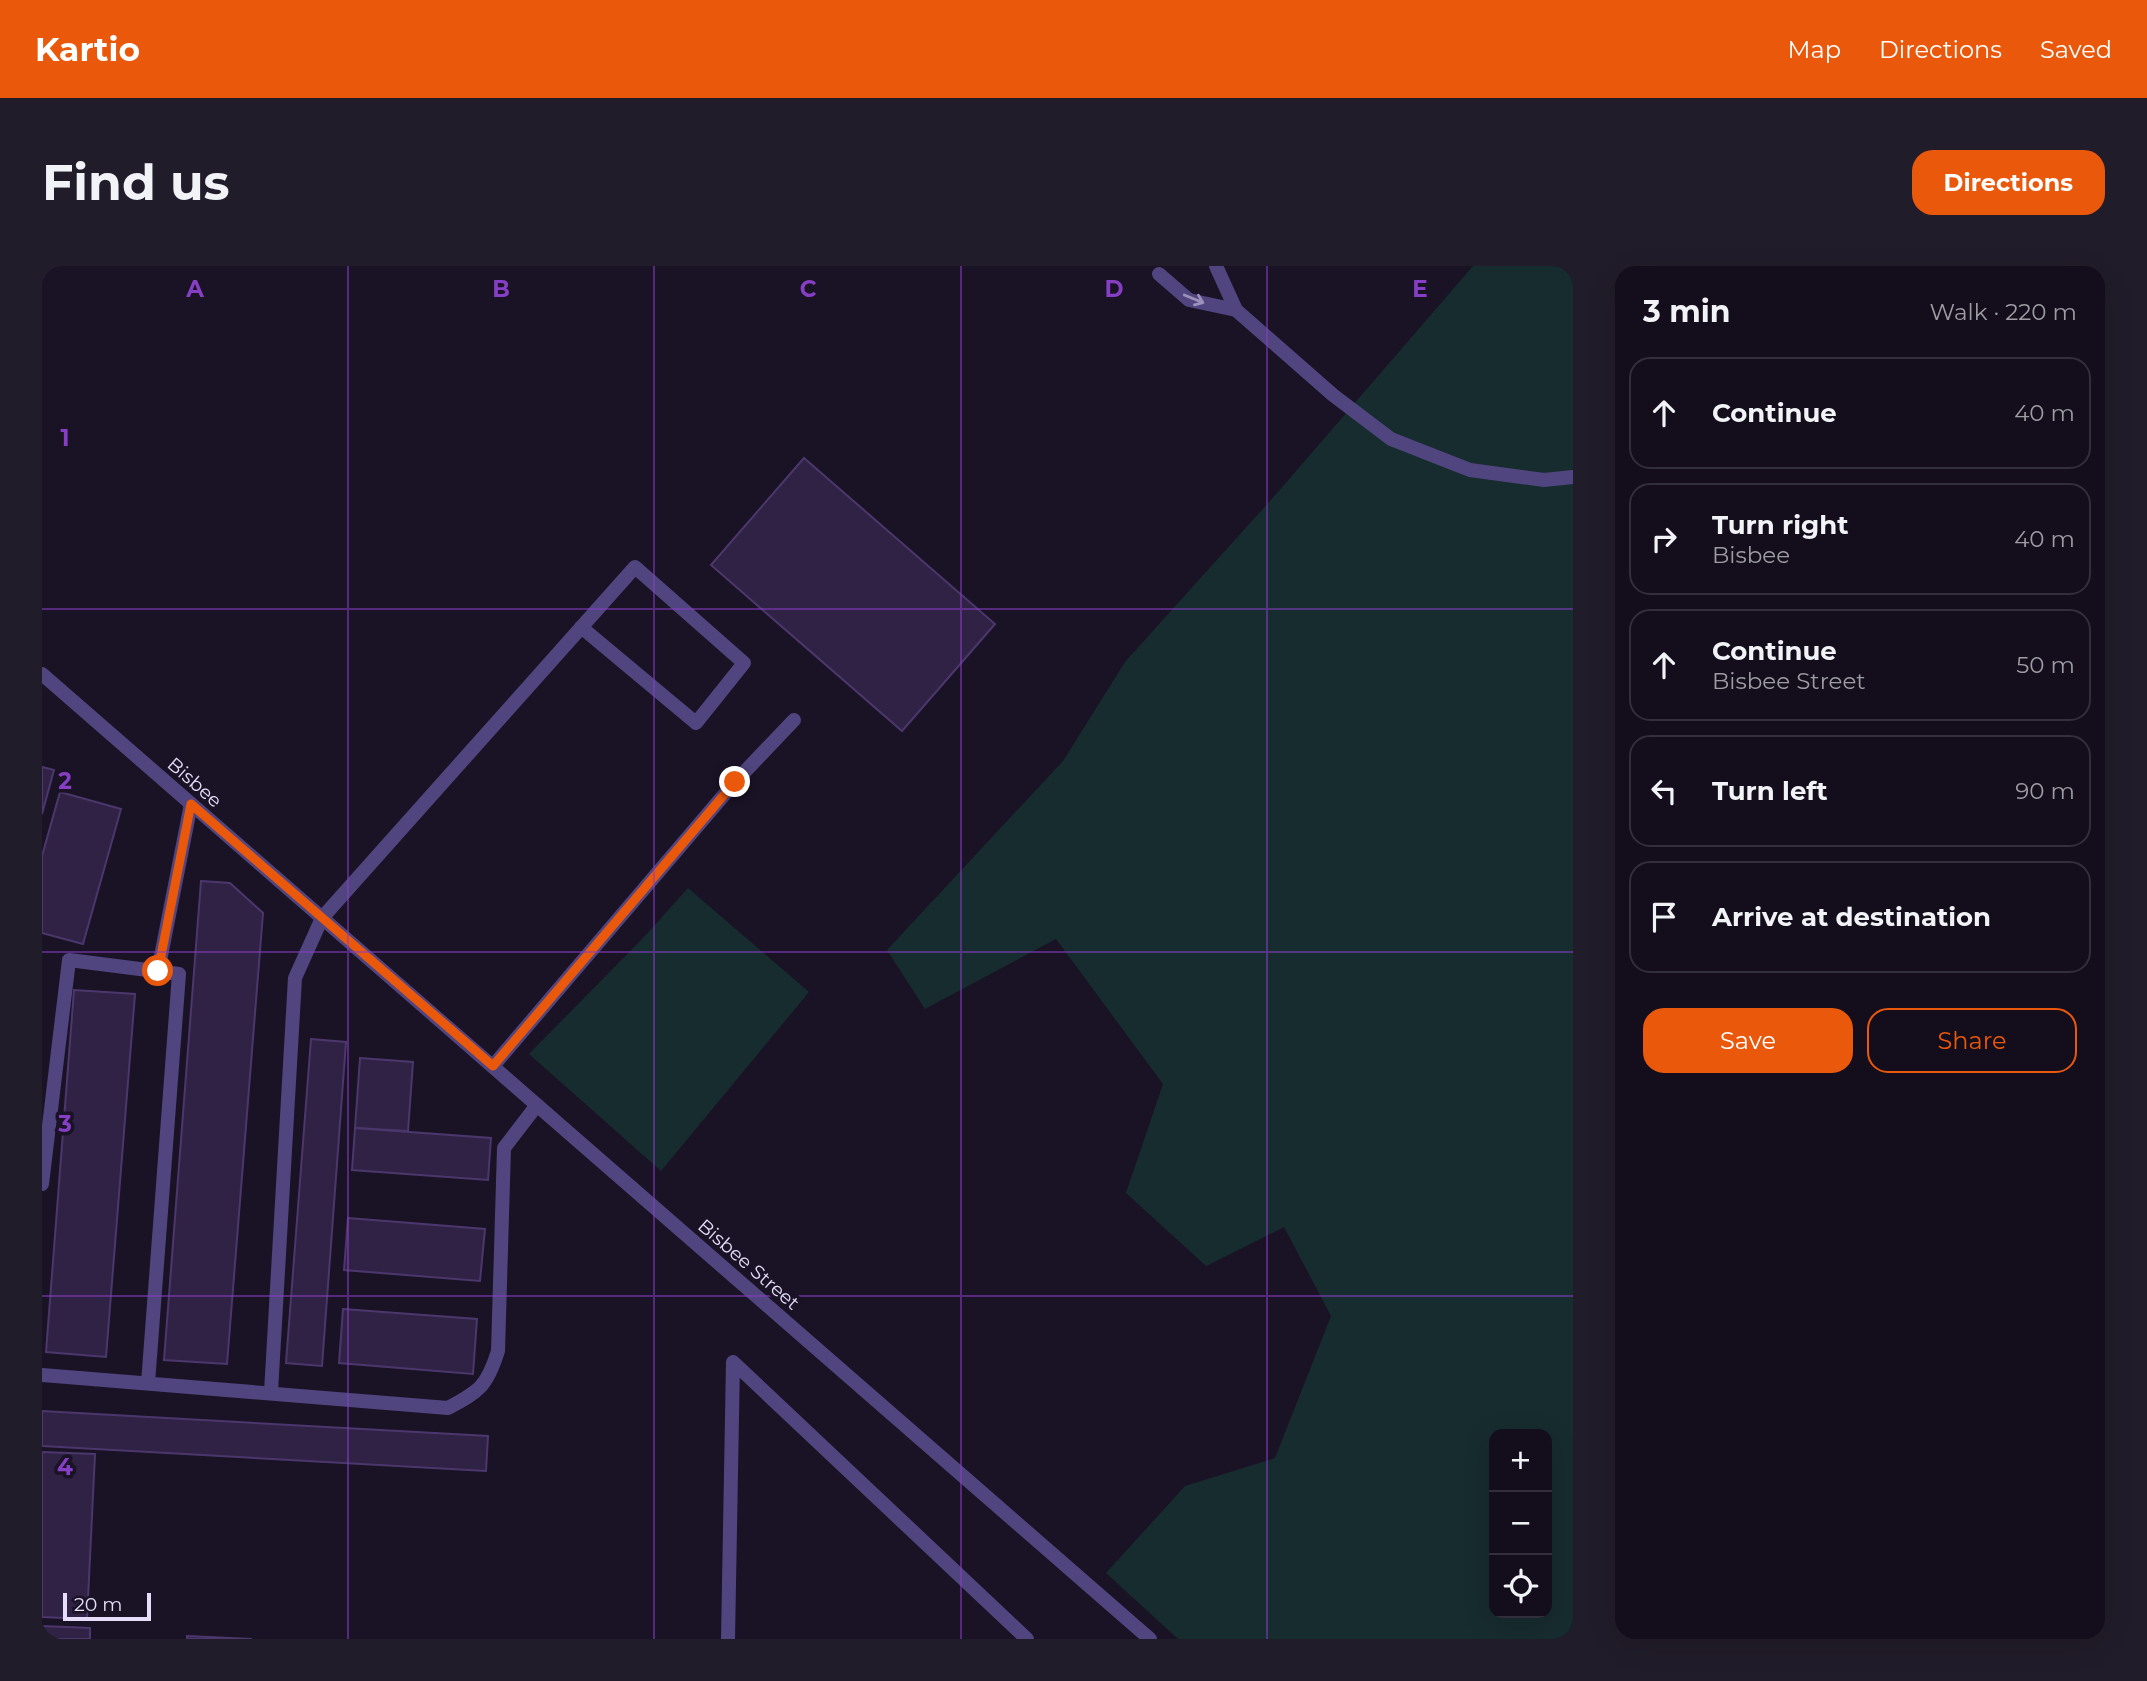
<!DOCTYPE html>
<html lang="en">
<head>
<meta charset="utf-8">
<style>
  :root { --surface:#140e1c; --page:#211c29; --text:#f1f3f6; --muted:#9d9ca3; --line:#332e3b; --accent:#ea580c }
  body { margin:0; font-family:Montserrat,sans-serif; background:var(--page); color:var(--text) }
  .controls { position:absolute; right:21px; bottom:21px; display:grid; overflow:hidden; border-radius:14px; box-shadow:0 7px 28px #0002 }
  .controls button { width:63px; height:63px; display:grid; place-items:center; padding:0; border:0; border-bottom:2px solid var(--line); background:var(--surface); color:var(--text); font:35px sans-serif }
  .scale { position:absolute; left:21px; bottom:18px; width:88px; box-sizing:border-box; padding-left:7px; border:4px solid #e6ddfa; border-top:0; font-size:19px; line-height:24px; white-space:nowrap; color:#e6ddfa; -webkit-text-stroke:5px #1a1326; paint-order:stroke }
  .stop { position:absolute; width:21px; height:21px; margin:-16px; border:5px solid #ea580c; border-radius:50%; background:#fff }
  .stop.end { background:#ea580c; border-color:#fff; box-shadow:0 2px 7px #0008 }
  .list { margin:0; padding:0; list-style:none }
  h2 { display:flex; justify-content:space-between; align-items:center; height:91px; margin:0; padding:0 28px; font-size:30px }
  h2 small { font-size:23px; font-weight:400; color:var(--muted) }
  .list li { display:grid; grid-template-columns:46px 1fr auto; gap:21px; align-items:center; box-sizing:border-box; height:112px; margin:0 14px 14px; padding:0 14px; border:2px solid var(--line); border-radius:21px }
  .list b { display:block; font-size:26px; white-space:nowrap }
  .list p { margin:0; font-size:23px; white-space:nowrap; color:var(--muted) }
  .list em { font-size:23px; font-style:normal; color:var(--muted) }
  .actions { display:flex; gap:14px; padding:21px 28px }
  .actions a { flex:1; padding:16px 0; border:2px solid var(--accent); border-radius:21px; text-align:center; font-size:24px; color:var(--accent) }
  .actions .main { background:var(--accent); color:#fff }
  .icon { flex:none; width:38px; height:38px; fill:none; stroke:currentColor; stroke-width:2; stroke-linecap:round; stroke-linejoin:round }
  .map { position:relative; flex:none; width:1531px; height:1373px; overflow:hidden; border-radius:21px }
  header { display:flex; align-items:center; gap:42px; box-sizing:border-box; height:98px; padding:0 35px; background:var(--accent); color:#fff }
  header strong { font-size:33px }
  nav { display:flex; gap:38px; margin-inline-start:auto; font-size:24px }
  .intro { display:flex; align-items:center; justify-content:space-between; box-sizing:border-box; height:168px; padding:0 42px }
  h1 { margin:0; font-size:49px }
  .button { padding:18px 32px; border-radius:21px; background:var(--accent); color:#fff; font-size:24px; font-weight:700 }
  main { display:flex; gap:42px; padding:0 42px }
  aside { flex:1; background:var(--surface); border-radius:21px; box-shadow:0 7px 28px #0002 }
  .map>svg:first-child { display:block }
  .green { fill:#172c2f; fill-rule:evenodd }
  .building { fill:#2f2244; stroke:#4c376d; stroke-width:2 }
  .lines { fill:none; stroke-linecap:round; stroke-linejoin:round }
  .service { stroke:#51457f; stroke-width:14 }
  .minor { stroke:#51457f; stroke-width:14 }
  .oneway { stroke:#9c91bc }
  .route { stroke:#ea580c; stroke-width:9 }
  .grid { fill:none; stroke:#863ec5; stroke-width:2; stroke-opacity:0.55 }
  .labels { text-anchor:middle; stroke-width:7; stroke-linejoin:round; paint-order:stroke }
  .street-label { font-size:19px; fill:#e6ddfa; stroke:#1a1326 }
  .grid-label { font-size:23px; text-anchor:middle; font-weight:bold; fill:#863ec5; stroke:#1a1326; stroke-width:7; stroke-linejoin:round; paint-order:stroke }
</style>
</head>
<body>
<header>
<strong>Kartio</strong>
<nav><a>Map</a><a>Directions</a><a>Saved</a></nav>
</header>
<div class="intro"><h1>Find us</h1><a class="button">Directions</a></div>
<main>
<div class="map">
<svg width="1531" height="1373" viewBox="0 0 1531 1373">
  <rect width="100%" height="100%" fill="#1a1326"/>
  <g class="green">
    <path d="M1431 0H1531V1373H1136L1064 1307 1143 1220 1233 1192 1289 1050 1242 961 1164 1000 1084 927 1121 818 1014 673 883 743 845 684 1021 495 1083 396 1236 226ZM1452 1168H1505V1347H1452Z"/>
    <path d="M646 622 767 726 619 905 487 788 603 670Z"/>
  </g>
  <g class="building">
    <path d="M762 192 953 358 860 465 669 299Z"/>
    <path d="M0 501 12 504 0 548Z"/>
    <path d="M18 526 79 543 41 678 0 667V590Z"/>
    <path d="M159 615 188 617 221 647 185 1098 122 1094Z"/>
    <path d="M32 724 93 728 64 1091 4 1086Z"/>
    <path d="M269 773 304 776 280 1100 244 1097Z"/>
    <path d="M318 792 371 796 366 865 313 862Z"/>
    <path d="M313 862 449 872 446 914 310 904Z"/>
    <path d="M306 952 443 963 438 1015 302 1004Z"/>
    <path d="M301 1043 435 1053 431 1108 297 1097Z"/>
    <path d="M0 1145 446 1170 444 1205 0 1180Z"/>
    <path d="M0 1186 53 1188 45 1353 0 1351Z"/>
    <path d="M0 1360 48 1362V1373H0Z"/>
    <path d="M145 1370 210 1373H145Z"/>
  </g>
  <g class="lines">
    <g class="service">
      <path d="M1174 0 1194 44 1291 129 1349 173 1428 204 1502 214 1531 211"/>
      <path d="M1117 8 1147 34 1194 44"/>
      <path d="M116 705 149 538"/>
      <path d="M451 800 693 516 752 454"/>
      <path d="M0 918 27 694 137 708 106 1117"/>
      <path d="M0 1109 406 1142C438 1125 445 1120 456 1085L462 882 495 839"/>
      <path d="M229 1126 253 712 280 652 593 301 702 397 654 457 539 361"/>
      <path d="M686 1373 691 1096 985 1373"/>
    </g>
    <path class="minor" d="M0 408 1108 1373"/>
  </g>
  <defs><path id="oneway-shaft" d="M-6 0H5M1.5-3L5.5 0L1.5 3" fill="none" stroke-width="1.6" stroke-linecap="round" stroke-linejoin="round" transform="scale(1.75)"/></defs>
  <use class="oneway" href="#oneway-shaft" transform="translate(1152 33) rotate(22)"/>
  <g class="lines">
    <path class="route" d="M116 705 149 538 451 800 693 516"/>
  </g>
  <path class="grid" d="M306 0V1373M612 0V1373M919 0V1373M1225 0V1373M0 343H1531M0 686H1531M0 1030H1531"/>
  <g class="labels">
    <g class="street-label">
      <text transform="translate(153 516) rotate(41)" y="7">Bisbee</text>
      <text transform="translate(707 998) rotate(41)" y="7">Bisbee Street</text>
    </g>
  </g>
  <g class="grid-label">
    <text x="153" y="31">A</text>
    <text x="459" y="31">B</text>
    <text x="766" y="31">C</text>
    <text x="1072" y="31">D</text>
    <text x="1378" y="31">E</text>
    <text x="23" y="180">1</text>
    <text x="23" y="523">2</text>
    <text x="23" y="866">3</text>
    <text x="23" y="1209">4</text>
  </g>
</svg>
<div class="controls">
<button>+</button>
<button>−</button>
<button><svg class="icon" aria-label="locate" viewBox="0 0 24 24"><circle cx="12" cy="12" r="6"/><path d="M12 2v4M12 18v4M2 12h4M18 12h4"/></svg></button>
</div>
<div class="scale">20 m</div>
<div class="stop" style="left:116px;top:705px"></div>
<div class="stop end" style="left:693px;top:516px"></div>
</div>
<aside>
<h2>3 min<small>Walk · 220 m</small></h2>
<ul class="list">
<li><svg class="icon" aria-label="ahead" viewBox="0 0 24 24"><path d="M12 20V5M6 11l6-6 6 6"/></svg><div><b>Continue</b></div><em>40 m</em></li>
<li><svg class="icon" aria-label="right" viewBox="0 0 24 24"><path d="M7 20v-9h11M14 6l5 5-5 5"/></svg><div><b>Turn right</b><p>Bisbee</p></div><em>40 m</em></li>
<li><svg class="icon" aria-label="ahead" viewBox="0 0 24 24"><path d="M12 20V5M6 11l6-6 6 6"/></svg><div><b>Continue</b><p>Bisbee Street</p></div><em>50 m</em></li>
<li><svg class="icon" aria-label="left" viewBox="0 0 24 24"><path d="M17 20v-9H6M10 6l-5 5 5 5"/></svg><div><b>Turn left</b></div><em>90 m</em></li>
<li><svg class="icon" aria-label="arrive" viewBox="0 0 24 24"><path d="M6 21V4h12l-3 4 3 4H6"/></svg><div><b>Arrive at destination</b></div></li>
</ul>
<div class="actions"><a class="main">Save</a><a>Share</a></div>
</aside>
</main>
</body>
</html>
